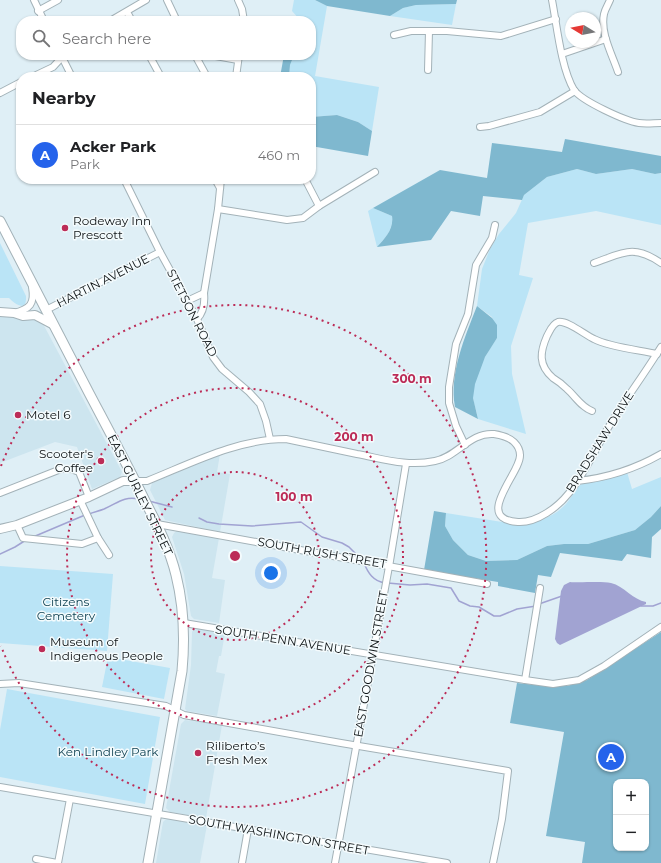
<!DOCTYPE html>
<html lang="en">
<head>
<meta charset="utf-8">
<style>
  :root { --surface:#fff; --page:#f6f6f6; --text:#202124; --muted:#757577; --line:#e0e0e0; --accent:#2563eb }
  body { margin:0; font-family:Montserrat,sans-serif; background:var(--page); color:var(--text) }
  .controls { position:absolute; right:12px; bottom:12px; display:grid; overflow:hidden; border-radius:8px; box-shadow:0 1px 3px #0004 }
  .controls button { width:36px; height:36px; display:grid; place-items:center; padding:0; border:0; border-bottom:1px solid var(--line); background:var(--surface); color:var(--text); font:20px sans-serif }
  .compass { position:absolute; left:565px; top:12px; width:36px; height:36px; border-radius:50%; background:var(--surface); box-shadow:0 1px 3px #0004; rotate:280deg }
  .you { position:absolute; left:271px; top:573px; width:14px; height:14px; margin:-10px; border:3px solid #fff; border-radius:50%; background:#1a73e8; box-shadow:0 0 0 6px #1a73e833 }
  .badge { display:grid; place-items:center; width:26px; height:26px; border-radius:50%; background:var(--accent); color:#fff; font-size:13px; font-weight:700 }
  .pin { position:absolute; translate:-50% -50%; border:2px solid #fff; box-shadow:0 1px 4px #0006 }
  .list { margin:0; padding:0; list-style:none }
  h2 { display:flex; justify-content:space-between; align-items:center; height:52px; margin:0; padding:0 16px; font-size:17px }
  h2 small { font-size:13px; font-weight:400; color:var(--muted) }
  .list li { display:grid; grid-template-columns:26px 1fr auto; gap:12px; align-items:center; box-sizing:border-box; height:60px; padding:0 16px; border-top:1px solid var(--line) }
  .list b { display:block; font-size:15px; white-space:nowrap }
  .list p { margin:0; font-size:13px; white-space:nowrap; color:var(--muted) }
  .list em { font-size:13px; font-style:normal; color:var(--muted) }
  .icon { flex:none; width:22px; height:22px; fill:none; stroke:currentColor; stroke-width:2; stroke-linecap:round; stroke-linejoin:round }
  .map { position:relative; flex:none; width:661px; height:863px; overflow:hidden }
  .search { position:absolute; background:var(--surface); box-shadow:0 1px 3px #0004; left:16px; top:16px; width:300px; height:44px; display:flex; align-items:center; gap:10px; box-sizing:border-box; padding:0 14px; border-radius:16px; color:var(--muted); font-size:15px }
  .panel { position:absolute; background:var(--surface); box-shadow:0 1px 3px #0004; left:16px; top:72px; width:300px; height:112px; border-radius:16px }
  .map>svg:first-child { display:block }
  .built { fill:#cde5ef }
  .green { fill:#bae4f6 }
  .forest { fill:#7fb8cf; fill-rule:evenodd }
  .water { fill:#a1a3d2 }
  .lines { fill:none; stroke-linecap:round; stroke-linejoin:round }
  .stream { stroke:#a1a3d2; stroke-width:1.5 }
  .minor-casing { stroke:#a3b2b8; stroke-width:8 }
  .tertiary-casing { stroke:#a3b2b8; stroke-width:10 }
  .secondary-casing { stroke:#a3b2b8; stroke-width:11 }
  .minor { stroke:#fff; stroke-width:6 }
  .tertiary { stroke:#fff; stroke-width:8 }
  .secondary { stroke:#fff; stroke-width:9 }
  .ring { fill:none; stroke:#bc2c57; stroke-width:2; stroke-dasharray:2 4 }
  .poi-dot { fill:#bc2c57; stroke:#f4fbfd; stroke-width:1.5 }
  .labels { text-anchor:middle; stroke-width:3; stroke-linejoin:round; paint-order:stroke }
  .poi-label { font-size:12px; fill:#0d1214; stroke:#f4fbfd; text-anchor:start }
  .street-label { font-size:12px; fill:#0d1214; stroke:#f4fbfd }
  .park-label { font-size:12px; fill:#093d4e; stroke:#f4fbfd }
  .centre { fill:#bc2c57; stroke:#f4fbfd; stroke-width:2 }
  .ring-label { font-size:12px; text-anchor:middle; font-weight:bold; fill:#bc2c57; stroke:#f4fbfd; stroke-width:3; stroke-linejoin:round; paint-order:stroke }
</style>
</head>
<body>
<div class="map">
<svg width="661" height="863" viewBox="0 0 661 863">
  <rect width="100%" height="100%" fill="#dfeff6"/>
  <g class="built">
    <path d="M0 315 32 316 42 322 122 472 120 477 92 489 77 447 55 442 0 463Z"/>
    <path d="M220 454 217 472 230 474 220 532 165 520 150 490 152 483Z"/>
    <path d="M177 531 219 538 212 578 225 580 219 623 194 619 191 616 184 574 172 537 174 533Z"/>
    <path d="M198 629 225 633 221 656H219L216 672 225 674 217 716 187 711 185 709 191 665 192 632 193 630Z"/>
    <path d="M185 720 222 725 206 818 170 812 166 808 181 724Z"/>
    <path d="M168 819 207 825 200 863H156L163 822 165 820Z"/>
  </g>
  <g class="green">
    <path d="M294 0H315L327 6 315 76 379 87 372 131 358 122 337 115 311 117V77H289L290 65 294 55H311V21H301L292 11Z"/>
    <path d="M456 4 452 25 390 16 403 8 416 5Z"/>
    <path d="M577 169 596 174 632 169 655 174 661 173V225L596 211 528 223 519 275 533 278 511 346 512 374 526 434 478 419C477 412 474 405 473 398 472 377 486 354 497 338L492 317 477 306 482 269 490 249 499 234 516 213 524 195 547 177Z"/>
    <path d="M373 208 392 216C394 229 385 238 377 247L368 211Z"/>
    <path d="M0 243 26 296C27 313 15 304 9 298H0Z"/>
    <path d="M627 472 632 489 661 477V506L651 517 635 530 588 544H564L547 546 517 560 486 561 468 555 453 540 445 526 446 513 521 525C537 523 555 516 566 504 571 498 575 491 579 485Z"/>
    <path d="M0 566 113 574 107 651 0 643Z"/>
    <path d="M108 657 170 668 164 699 102 687Z"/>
    <path d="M7 689 160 717 145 804 0 777V730Z"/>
  </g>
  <g class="forest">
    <path d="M315 0H457L456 4 416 5 403 8 390 16 327 6Z"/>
    <path d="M284 55H294L290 65 289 77H280Z"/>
    <path d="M337 115 358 122 372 131 368 156 311 146V117Z"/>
    <path d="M565 139 661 156V173L655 174 632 169 596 174 577 169 547 177 524 195 522 200 483 196 480 216 451 211 431 240 377 247C385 238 394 229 392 216L373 208 440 170 487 178 492 143 562 152Z"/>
    <path d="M477 306 492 318 497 325V338L485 357 475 384 473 398 478 419 455 407C449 373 465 337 477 306Z"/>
    <path d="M661 506V529L652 537 651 558 627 554 622 561 560 553 551 577 538 575 535 593 498 586V582L424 570 434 511 446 513 445 526 453 540 468 555 486 561 517 560 547 546 564 544H588L635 530 651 517Z"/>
    <path d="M661 632V863H582L585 842 546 836 564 732 510 723 517 683 547 686H567L587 680ZM616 782H646V848H616Z"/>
  </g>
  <path class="water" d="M570 582C580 583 601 581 611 583 624 586 633 600 646 602V604L560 645 557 643 555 639 561 591 564 585Z"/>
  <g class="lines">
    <g class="stream">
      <path d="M149 501 172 507"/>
      <path d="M89 514C94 512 99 511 104 509 118 503 123 496 139 499"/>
      <path d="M199 518 207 522 219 524 252 526 301 522 322 537 342 543 349 547 362 560"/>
      <path d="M33 537 85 515"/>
      <path d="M0 554 15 547 26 540"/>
      <path d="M364 563C368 573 373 581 385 583"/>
      <path d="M388 583 410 585 427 584 451 588 459 601 470 606 479 607 494 616H500L517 609 536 606"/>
      <path d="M539 604 562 596"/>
      <path d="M641 606H653L661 603"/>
    </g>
    <g class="minor-casing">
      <g id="minor">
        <path d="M34 0 44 21"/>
        <path d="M167 0 177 21"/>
        <path d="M238 0 242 9 244 21"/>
        <path d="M552 0C557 26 561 68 574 90 582 101 625 121 639 123 646 124 654 123 661 123"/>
        <path d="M610 0C608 5 605 9 604 14 600 33 612 54 618 72"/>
        <path d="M38 11 58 0"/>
        <path d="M127 12 132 21"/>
        <path d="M110 21 146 0"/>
        <path d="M394 35 411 31H447L501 36 556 19"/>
        <path d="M562 54 606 39"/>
        <path d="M61 55 72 77"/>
        <path d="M149 55 161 77"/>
        <path d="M195 55 207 77"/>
        <path d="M210 55 238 60"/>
        <path d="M428 70 429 31"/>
        <path d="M32 77 53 67 64 55"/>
        <path d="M236 77 239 55"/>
        <path d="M0 93 21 82"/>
        <path d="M480 127 489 126 540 112 575 91"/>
        <path d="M124 179 160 252 197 319 213 357 222 369 249 392 260 404 266 421 270 439"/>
        <path d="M215 179 220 188"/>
        <path d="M305 179 319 206"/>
        <path d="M218 209 287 220 303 218 319 206 375 172"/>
        <path d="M594 263C623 253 633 244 661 263"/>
        <path d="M187 301 204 293"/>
        <path d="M46 310 160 252"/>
        <path d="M14 313C30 309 35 304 32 287"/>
        <path d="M197 319C204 312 205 303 204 293L218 209 221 179"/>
        <path d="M592 411C581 407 576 397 567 389 563 385 558 381 553 378 538 365 540 352 547 336 550 331 552 324 558 322 567 320 585 335 594 339 609 347 639 350 657 354"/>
        <path d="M465 445 456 426 449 403V387L456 344 468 314 476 265 492 238 495 225"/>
        <path d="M136 481H147C192 463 237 439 286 439 310 444 333 449 357 454 384 459 407 467 435 461 457 457 470 432 494 434 500 435 509 437 514 442 517 445 520 449 520 455 521 473 472 519 518 522 537 523 558 507 569 493 586 472 597 445 611 423 627 397 645 373 661 347"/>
        <path d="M577 481C606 478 635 469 661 454"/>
        <path d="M0 493 61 469H71L79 472 89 497"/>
        <path d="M80 500 98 538 109 555"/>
        <path d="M157 524 487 584"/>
        <path d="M17 525 23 538 82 544 98 538"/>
        <path d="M184 623 525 680 553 684 579 680 604 666 661 627"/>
        <path d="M525 680 540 588"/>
        <path d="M0 684 19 683 166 706 184 715 341 743 508 771 502 819 493 863"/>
        <path d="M0 787 447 863"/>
        <path d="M36 859 57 863"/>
        <path d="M58 863 70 799"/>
        <path d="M242 863 248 829"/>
        <path d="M335 863 390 561 406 464"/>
      </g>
    </g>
    <g class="tertiary-casing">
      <g id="tertiary">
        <path d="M0 312 14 313 23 316 35 315 52 324"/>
        <path d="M0 529 17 525 89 497 123 481H136"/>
      </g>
    </g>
    <g class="secondary-casing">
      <path id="secondary" d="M0 221C30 278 59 336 89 393 108 429 128 466 146 503 158 526 170 550 176 575 184 607 185 639 182 671L148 863"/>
    </g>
    <use href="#minor" class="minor"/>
    <use href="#tertiary" class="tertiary"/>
    <use href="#secondary" class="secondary"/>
  </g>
  <g class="ring">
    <circle cx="235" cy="556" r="84"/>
    <circle cx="235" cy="556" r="168"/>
    <path d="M1 466A251 251 0 1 1 1 646"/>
  </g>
  <g class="poi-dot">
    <circle cx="65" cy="228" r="4"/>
    <circle cx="18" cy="415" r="4"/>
    <circle cx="101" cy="461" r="4"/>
    <circle cx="42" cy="649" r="4"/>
    <circle cx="198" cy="753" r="4"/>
  </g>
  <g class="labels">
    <g class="poi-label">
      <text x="73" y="225">Rodeway Inn<tspan x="73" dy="14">Prescott</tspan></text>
      <text x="26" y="419">Motel 6</text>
      <text x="93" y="458" text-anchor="end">Scooter's<tspan x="93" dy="14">Coffee</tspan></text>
      <text x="50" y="646">Museum of<tspan x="50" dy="14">Indigenous People</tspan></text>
      <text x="206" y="750">Riliberto’s<tspan x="206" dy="14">Fresh Mex</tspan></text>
    </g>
    <g class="street-label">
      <text transform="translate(103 281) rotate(-27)" y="4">HARTIN AVENUE</text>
      <text transform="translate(192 313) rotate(63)" y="4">STETSON ROAD</text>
      <text transform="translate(600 442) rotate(-58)" y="4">BRADSHAW DRIVE</text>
      <text transform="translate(140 495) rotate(64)" y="4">EAST GURLEY STREET</text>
      <text transform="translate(322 553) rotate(10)" y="4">SOUTH RUSH STREET</text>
      <text transform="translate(283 640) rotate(9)" y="4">SOUTH PENN AVENUE</text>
      <text transform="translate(371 664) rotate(-80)" y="4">EAST GOODWIN STREET</text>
      <text transform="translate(279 835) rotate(10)" y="4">SOUTH WASHINGTON STREET</text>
    </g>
    <g class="park-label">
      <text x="66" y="606">Citizens<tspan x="66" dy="14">Cemetery</tspan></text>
      <text x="108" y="756">Ken Lindley Park</text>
    </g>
  </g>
  <circle cx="235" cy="556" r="6" class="centre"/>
  <g class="ring-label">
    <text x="412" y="383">300 m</text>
    <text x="354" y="441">200 m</text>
    <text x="294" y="501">100 m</text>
  </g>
</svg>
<div class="controls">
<button>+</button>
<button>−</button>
</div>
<svg class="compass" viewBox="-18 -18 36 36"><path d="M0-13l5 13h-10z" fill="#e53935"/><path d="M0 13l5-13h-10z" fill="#757577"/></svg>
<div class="you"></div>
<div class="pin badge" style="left:611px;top:757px">A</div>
<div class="search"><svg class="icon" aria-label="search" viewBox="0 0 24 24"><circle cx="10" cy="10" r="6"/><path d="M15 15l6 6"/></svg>Search here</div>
<section class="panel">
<h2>Nearby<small></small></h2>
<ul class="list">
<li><span class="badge">A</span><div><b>Acker Park</b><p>Park</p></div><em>460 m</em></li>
</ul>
</section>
</div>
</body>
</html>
